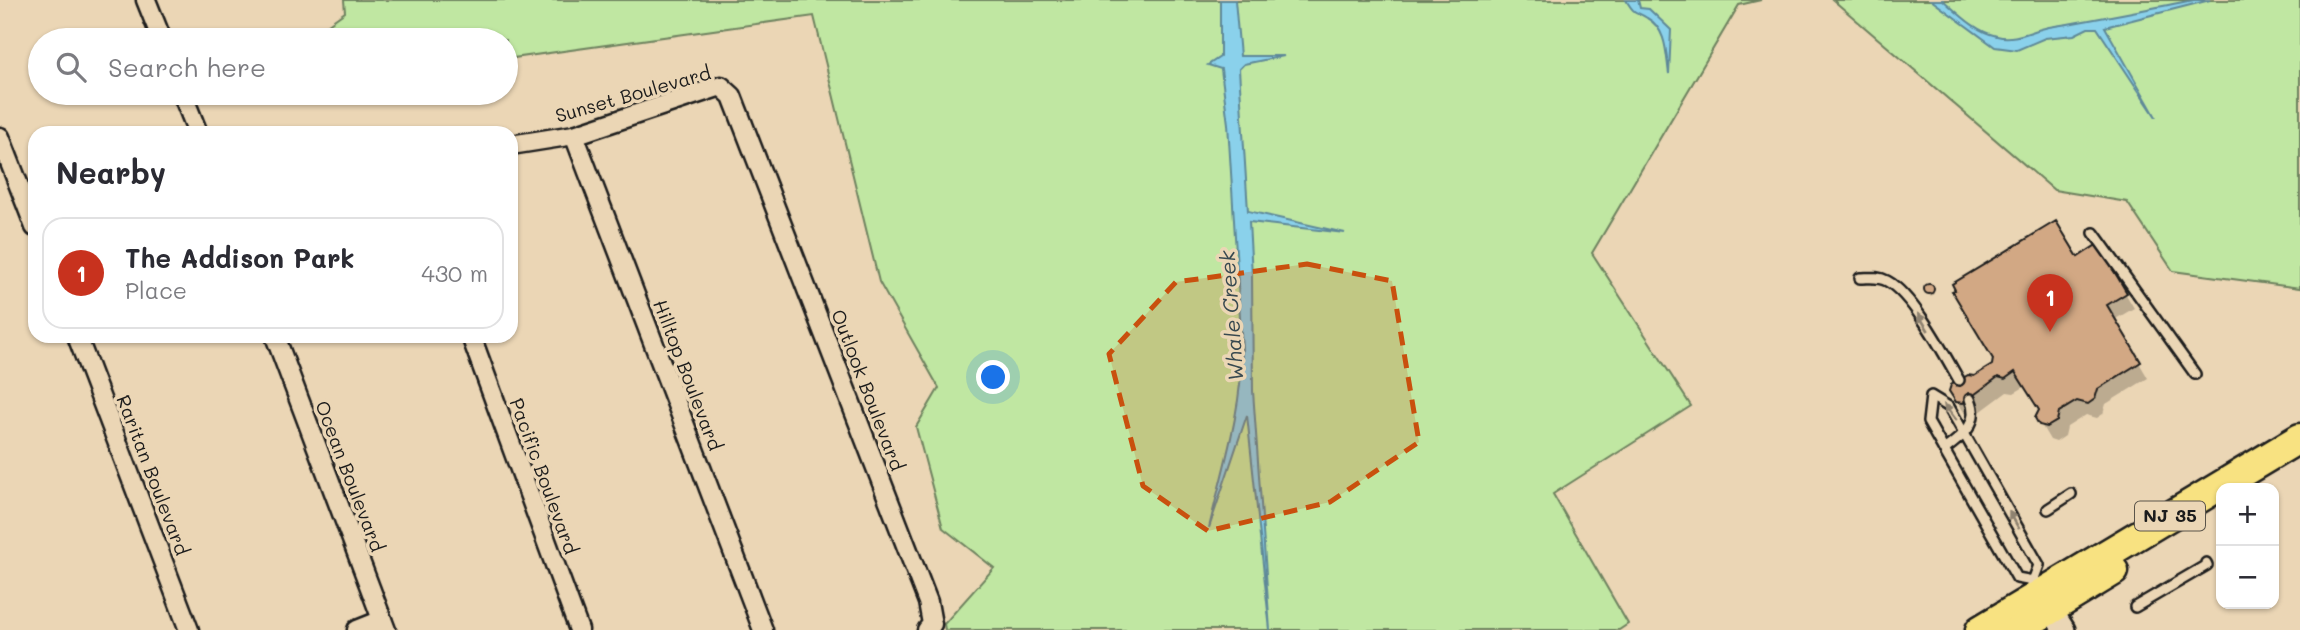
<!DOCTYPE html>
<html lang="en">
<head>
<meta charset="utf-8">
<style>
  :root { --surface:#fff; --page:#f2f2f3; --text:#2b2b33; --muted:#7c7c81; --line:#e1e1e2; --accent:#c8321e }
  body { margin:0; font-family:Mali,sans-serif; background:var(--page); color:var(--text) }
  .controls { position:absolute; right:21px; bottom:21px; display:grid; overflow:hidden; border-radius:14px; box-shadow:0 2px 5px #0004 }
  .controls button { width:63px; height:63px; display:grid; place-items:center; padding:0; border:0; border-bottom:2px solid var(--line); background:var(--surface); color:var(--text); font:35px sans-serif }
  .you { position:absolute; left:994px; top:378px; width:24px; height:24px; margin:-18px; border:5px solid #fff; border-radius:50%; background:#1a73e8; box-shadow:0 0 0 10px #1a73e833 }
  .badge { display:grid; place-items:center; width:46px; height:46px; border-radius:50%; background:var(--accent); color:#fff; font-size:23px; font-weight:700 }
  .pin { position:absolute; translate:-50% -58px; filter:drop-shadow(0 2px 4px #0008) }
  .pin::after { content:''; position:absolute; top:37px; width:24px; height:21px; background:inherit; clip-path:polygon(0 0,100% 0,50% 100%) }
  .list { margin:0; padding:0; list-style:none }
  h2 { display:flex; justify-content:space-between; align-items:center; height:91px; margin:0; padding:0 28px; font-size:30px }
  h2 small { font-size:23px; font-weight:400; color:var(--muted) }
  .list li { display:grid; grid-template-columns:46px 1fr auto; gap:21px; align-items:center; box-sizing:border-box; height:112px; margin:0 14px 14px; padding:0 14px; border:2px solid var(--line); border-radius:21px }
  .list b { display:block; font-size:26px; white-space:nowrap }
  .list p { margin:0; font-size:23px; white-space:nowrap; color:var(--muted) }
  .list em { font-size:23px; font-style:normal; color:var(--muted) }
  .icon { flex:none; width:38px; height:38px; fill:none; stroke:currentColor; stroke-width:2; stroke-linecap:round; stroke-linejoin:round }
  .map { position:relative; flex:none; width:2300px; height:630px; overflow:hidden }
  .search { position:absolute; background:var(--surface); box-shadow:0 2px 5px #0004; left:28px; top:28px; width:490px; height:77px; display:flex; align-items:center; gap:18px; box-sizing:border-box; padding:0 24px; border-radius:38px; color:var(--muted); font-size:26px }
  .panel { position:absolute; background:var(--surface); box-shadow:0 2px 5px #0004; left:28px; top:126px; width:490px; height:217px; border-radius:21px }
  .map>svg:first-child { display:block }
  .green { fill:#c0e7a2; stroke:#6e825f; stroke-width:2 }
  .water { fill:#8ad1eb; stroke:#5e8998; stroke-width:2 }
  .shadow { fill:#0003 }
  .building { fill:#d2a884; stroke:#1c1c1c; stroke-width:2 }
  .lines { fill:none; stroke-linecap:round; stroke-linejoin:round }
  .service-casing { stroke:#1c1c1c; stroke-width:14 }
  .minor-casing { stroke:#1c1c1c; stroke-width:23 }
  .tertiary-casing { stroke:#1c1c1c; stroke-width:26 }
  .trunk-casing { stroke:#1c1c1c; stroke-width:33 }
  .service { stroke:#ebd6b5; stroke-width:9 }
  .minor { stroke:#ebd6b5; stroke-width:18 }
  .tertiary { stroke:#ebd6b5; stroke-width:21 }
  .trunk { stroke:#f8e281; stroke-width:28 }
  .oneway { fill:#8e8270 }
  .marked { fill:#c9500e; fill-opacity:0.2; stroke:#c9500e; stroke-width:5; stroke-dasharray:14 9; stroke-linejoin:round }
  .labels { text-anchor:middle; stroke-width:7; stroke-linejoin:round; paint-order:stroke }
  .shield { fill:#ebd6b5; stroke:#5a544a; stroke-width:2 }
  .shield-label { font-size:18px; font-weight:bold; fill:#1c1c1c }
  .street-label { font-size:19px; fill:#1c1c1c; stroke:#ebd6b5 }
  .water-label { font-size:21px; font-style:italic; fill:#384950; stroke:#ebd6b5 }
</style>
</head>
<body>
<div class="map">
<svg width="2300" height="630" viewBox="0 0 2300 630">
  <rect width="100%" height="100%" fill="#ebd6b5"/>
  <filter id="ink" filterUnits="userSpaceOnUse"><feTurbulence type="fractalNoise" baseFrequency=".0143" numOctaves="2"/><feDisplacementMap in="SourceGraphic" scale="14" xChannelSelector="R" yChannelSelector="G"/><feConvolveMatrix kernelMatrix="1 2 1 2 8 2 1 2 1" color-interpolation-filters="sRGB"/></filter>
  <g filter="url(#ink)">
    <g class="green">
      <path d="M344 0H1761L1739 5 1592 253 1691 406 1553 494 1628 624 1619 630H945L944 624 994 568 943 528 916 427 939 388 879 282 814 16 506 59V40H306L345 12Z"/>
      <path d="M1833 0H2300V288L2173 271 2127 202 2054 190Z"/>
    </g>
    <g class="water">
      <path d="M1220 0H1235L1240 56H1284L1244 64 1239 69 1248 211 1345 233 1249 222 1252 275 1253 391 1270 630 1247 415 1209 528C1223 468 1242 410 1242 349L1228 124 1221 69 1208 65 1220 57Z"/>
      <path d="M1626 0H1638L1640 8 1649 9 1671 30 1669 74C1666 54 1667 29 1647 18 1634 10 1635 15 1626 0Z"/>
      <path d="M1931 0H1943C1959 14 1976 32 1997 36 2015 41 2032 30 2049 27 2098 19 2146 9 2194 0H2210L2105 27 2156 117 2097 28H2088L2074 35 2045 38 2017 50 1995 47Z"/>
    </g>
    <g class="shadow">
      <path d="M2098 247 2134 308 2114 320 2148 378 2106 404 2103 414 2097 418 2086 415 2067 427 2065 436 2056 442 2050 440 2037 418 2041 410 2026 386 2014 393 2007 392 1972 418 1967 417 1951 391 1994 366 1995 360 2077 259Z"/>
      <path d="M1928 287 1934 293 1931 297 1926 291Z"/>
    </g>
    <g class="building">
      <path d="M2056 221 2078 257 2098 244 2127 293 2107 305 2141 362 2098 389 2095 399 2088 404 2077 401 2059 412 2057 421 2047 427 2039 425 2035 418 2039 410 2015 372 2005 379 1998 377 1963 403 1956 402 1949 391 1951 385 1968 375 1974 376 1992 365 1993 359 1952 291 1955 290 1952 284Z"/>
      <circle cx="1929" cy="289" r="5"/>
    </g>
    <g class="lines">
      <g class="service-casing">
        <g id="service">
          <path d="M2094 233 2195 374"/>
          <path d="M1860 278C1869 278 1878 276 1887 281 1913 295 1944 354 1959 380"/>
          <path d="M1944 450C1962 437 1981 423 1970 399"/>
          <path d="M2048 509 2071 494"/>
          <path d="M2033 581 2039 565 1949 407 1931 396 1928 422 2017 578 2033 581 2038 590"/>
          <path d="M2135 607 2207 565 2206 563"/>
        </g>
      </g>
      <g class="minor-casing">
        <g id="minor">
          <path d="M146 0 162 40"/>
          <path d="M182 93 198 133"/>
          <path d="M574 135 763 630"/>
          <path d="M0 137 35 227"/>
          <path d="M511 145 574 135 721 86 732 96 928 602 932 624 927 630"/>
          <path d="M77 336 189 630"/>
          <path d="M275 336 386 630"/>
          <path d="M471 336 579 630"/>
          <path d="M357 630 382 620"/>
        </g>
      </g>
      <g class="tertiary-casing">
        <path id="tertiary" d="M2052 611 2064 630"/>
      </g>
      <g class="trunk-casing">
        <g id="trunk">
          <path d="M1980 630 2300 438"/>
          <path d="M2017 630 2114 571"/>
        </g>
      </g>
      <use href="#service" class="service"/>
      <use href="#minor" class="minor"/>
      <use href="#tertiary" class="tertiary"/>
      <use href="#trunk" class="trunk"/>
    </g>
    <defs><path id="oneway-solid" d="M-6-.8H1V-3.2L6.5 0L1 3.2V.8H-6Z" transform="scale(1.75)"/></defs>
    <g class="oneway">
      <use href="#oneway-solid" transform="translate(1923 322) rotate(-122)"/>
      <use href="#oneway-solid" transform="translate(1950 412) rotate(-128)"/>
      <use href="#oneway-solid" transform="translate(2014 520) rotate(-120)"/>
    </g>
  </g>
  <path class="marked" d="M1307 264 1392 281 1419 442 1330 502 1208 531 1143 486 1109 354 1176 282Z"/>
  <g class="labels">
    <rect class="shield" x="2135" y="501.5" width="70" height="29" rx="5"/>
    <g class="shield-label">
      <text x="2170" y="522">NJ 35</text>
    </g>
    <g class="street-label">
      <text transform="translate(633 94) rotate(-16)" y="7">Sunset Boulevard</text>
      <text transform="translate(688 375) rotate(69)" y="7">Hilltop Boulevard</text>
      <text transform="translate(868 390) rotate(69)" y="7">Outlook Boulevard</text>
      <text transform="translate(153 475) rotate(69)" y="7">Raritan Boulevard</text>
      <text transform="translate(350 476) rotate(69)" y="7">Ocean Boulevard</text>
      <text transform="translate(544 476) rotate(70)" y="7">Pacific Boulevard</text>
    </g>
    <g class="water-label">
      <text transform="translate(1232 316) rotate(-94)" y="7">Whale Creek</text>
    </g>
  </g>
</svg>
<div class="controls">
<button>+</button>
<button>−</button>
</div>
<div class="you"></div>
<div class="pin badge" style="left:2050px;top:332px">1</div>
<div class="search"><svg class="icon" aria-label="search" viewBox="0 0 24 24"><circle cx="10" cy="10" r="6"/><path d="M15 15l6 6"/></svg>Search here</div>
<section class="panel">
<h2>Nearby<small></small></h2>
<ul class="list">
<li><span class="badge">1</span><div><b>The Addison Park</b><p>Place</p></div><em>430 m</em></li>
</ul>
</section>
</div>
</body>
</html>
